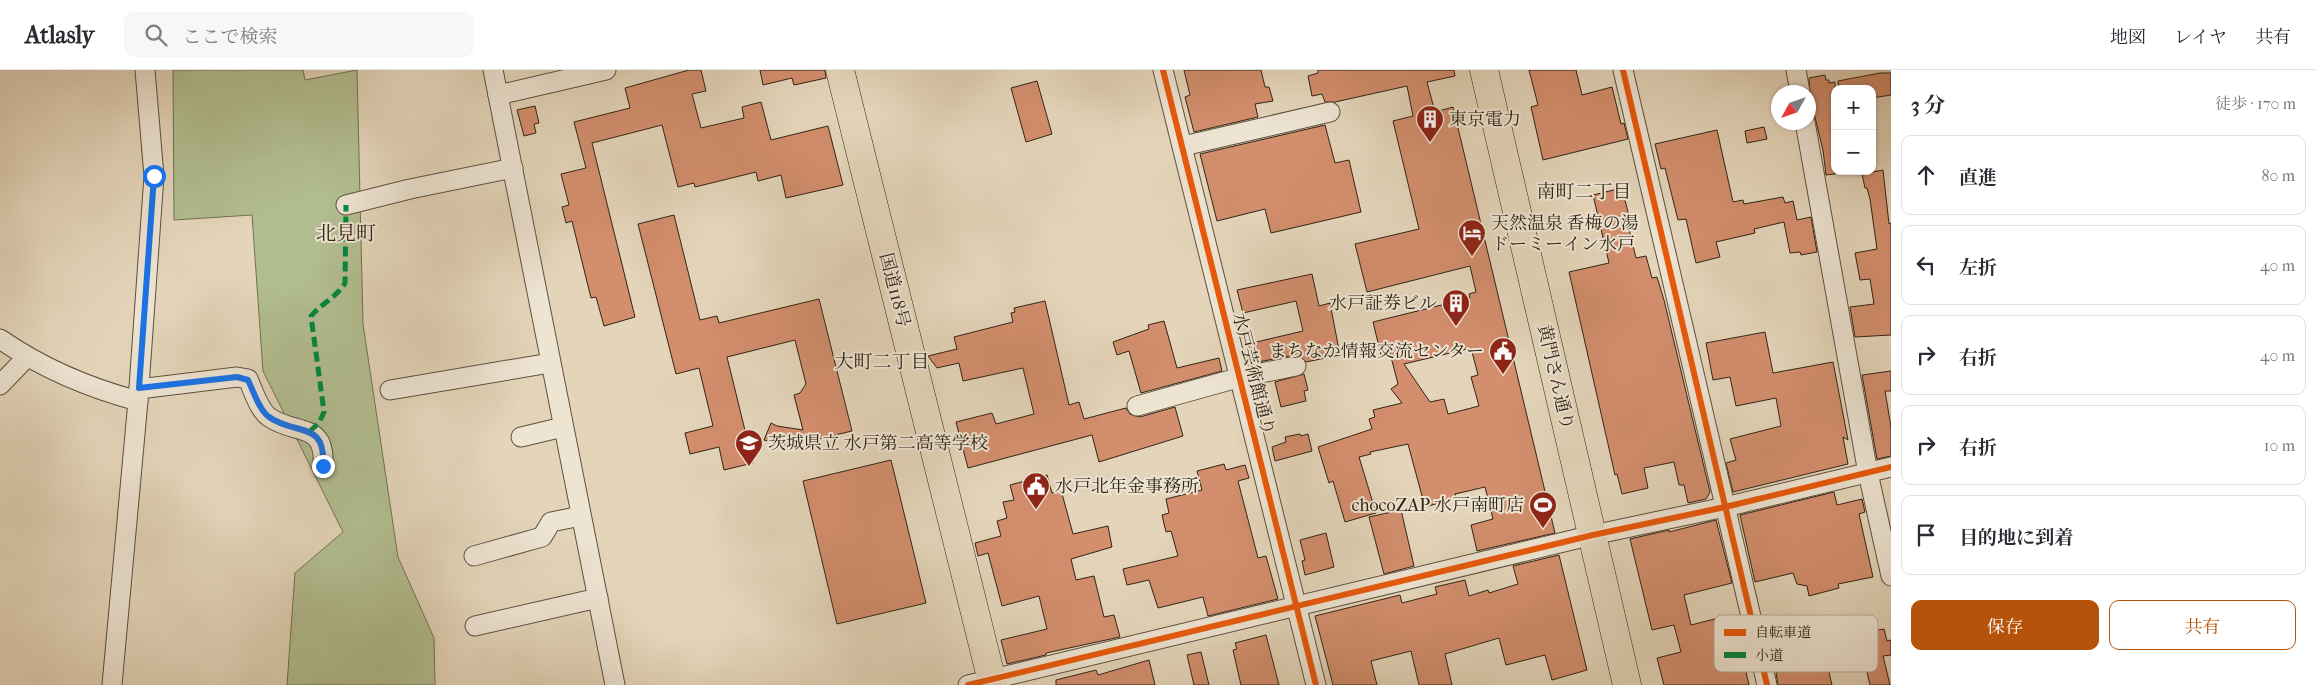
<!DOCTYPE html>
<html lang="ja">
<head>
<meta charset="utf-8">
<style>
  :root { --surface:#fff; --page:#f7f7f7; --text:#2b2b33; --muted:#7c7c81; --line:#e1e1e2; --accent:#b45309 }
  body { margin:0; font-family:"IM FELL French Canon","Noto Serif JP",serif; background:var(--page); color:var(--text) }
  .controls { position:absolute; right:15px; top:15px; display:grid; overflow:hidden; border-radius:10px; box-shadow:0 1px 4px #0004 }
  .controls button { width:45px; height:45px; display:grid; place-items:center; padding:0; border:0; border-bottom:1px solid var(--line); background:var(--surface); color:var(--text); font:25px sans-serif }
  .compass { position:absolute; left:1771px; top:15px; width:45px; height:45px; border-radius:50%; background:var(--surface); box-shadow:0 1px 4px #0004; rotate:230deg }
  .stop { position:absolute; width:15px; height:15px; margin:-11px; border:4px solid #1a73e8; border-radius:50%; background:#fff }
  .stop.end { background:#1a73e8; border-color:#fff; box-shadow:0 1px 5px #0008 }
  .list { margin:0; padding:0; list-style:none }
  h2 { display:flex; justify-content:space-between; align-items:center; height:65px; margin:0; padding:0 20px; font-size:21px }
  h2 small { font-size:16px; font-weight:400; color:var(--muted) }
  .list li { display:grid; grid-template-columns:32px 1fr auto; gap:15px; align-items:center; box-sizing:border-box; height:80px; margin:0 10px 10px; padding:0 10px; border:1px solid var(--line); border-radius:10px }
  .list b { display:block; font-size:19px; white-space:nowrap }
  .list em { font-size:16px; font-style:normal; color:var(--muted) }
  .actions { display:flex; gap:10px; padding:15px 20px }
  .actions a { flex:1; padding:11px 0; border:1px solid var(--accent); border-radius:10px; text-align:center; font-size:18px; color:var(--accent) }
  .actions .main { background:var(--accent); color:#fff }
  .icon { flex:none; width:28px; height:28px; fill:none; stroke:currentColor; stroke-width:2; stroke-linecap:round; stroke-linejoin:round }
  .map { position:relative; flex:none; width:1891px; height:615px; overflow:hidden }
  header { display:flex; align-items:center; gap:30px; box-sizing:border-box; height:70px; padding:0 25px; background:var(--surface); border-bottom:1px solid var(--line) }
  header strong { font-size:24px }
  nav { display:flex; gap:28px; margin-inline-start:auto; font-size:18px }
  .search { width:350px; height:45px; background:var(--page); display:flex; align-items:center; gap:12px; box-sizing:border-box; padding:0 18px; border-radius:10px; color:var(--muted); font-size:19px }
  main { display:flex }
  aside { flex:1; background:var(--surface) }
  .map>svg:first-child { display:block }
  .green { fill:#b2be91; stroke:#717153 }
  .building { fill:#d38e6d; stroke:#302415; fill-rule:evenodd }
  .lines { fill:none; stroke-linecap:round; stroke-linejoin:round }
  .minor-casing { stroke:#5d503e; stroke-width:21 }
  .highway-casing { stroke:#302415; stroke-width:29 }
  .minor { stroke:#ede4d2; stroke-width:19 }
  .highway { stroke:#e4d5ba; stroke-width:28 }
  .quiet { stroke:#00873e; stroke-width:5; stroke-dasharray:10 5; stroke-linecap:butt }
  .cycleway-casing { stroke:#ede4d2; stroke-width:9 }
  .cycleway { stroke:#e8590c; stroke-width:6 }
  .route { stroke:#1a73e8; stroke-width:6 }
  .labels { text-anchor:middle; stroke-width:4; stroke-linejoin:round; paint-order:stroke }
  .poi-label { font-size:18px; fill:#302415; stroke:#ede4d2; text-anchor:start }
  .street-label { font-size:18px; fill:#302415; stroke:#ede4d2 }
  .neighbourhood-label { font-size:19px; fill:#302415; stroke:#ede4d2 }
  .quarter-label { font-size:20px; fill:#302415; stroke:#ede4d2 }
  .key { fill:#ede4d2; stroke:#b4aa99; stroke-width:1 }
  .key-label { font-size:14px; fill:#302415 }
</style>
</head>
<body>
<header>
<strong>Atlasly</strong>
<div class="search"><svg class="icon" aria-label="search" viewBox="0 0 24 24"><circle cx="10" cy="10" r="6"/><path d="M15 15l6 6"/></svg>ここで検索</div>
<nav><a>地図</a><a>レイヤ</a><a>共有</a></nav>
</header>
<main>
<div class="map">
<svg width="1891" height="615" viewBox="0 0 1891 615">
  <rect width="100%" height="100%" fill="#e4d5ba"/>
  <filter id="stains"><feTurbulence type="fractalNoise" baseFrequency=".004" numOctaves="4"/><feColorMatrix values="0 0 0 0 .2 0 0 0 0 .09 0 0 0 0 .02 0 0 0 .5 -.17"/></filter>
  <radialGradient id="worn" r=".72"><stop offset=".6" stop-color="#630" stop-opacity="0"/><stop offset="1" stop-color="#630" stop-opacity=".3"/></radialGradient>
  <path class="green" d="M173 0H303L305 10 357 0 363 254 398 487 434 568 435 615H287L295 503 343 462 263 301 252 145 174 150Z"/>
  <g class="building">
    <path d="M689 0H701L706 21 692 24 701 58 744 48 742 37 761 32 771 70 828 56 843 115 786 128 781 105 758 111 756 102 695 117 694 113 678 117 662 55 592 73 635 247 604 256 596 227 591 228 572 151 566 153 562 137 569 135 561 104 586 98 574 52 630 38 625 18Z"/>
    <path d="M760 0H825L826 8 794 15 792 8 763 15Z"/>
    <path d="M1184 0H1261L1265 17H1269L1273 31 1255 34 1258 47 1194 62 1185 27 1190 25Z"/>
    <path d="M1318 0H1454L1455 6 1427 12 1435 42 1453 37 1555 463 1477 481 1471 455 1493 449 1485 417 1455 424 1456 428 1425 437 1408 374 1370 382 1371 384 1359 387 1376 443 1345 452 1333 411 1329 413 1318 377 1372 359 1369 349 1375 347 1373 340 1402 333 1391 319 1398 314 1390 283 1381 285 1373 252 1470 228 1469 224 1476 222 1470 196 1367 222 1355 174 1419 159 1393 51 1413 46 1407 16 1335 32H1325L1322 24 1312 26 1308 6 1318 3ZM1471 278 1478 305 1471 307 1479 336 1448 344 1444 329 1430 332 1404 294Z"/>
    <path d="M1529 0H1576L1582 25 1612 17 1621 54 1624 53 1628 69 1543 90 1531 37 1538 35Z"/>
    <path d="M1880 3H1891V25L1872 28V19H1839L1838 11Z"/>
    <path d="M1825 5 1826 10H1829V13L1835 12V104L1826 105 1823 80 1810 27 1809 8Z"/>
    <path d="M1037 11 1052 64 1026 72 1011 18Z"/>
    <path d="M535 36 539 53 534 54 536 63 524 66 517 40Z"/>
    <path d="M1325 55 1335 93 1349 90 1361 142 1271 163 1265 139 1217 151 1200 84Z"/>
    <path d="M1764 57 1767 69 1747 73 1745 61Z"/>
    <path d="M1717 60 1733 132 1743 130 1744 134 1783 127 1785 133 1793 131 1797 150 1811 147 1817 182 1801 185 1800 182 1790 183 1784 152 1754 159 1755 163 1716 172 1720 187 1696 193 1686 149 1678 150 1665 98 1661 99 1655 74Z"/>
    <path d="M1883 100 1889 154 1891 153V265L1855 267 1850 237 1874 234 1870 209 1860 210 1855 183 1877 179 1870 129 1867 118H1865L1862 104Z"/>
    <path d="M1622 118 1631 154 1628 155 1636 188 1646 186 1652 208 1657 207 1664 230 1710 422 1706 429 1688 433 1684 415H1679L1674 392 1644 398 1648 418 1622 424 1617 404 1615 405 1569 202 1609 193 1593 125Z"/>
    <path d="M674 145 700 250 717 246 719 253 819 229 852 361 788 376 764 370 771 353 777 356 803 360 794 325 800 323 806 314 795 270 727 287 753 393 724 400 719 377 690 384 685 363 713 356 699 298 676 304 638 154Z"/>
    <path d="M1312 204 1319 236 1330 233 1340 285 1306 292 1300 286 1294 285 1253 293 1248 274 1303 261 1296 231 1243 243 1237 220Z"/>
    <path d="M1045 231 1069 335 1079 332 1084 349 1126 338 1130 344 1140 347 1175 337 1183 366 1099 392 1092 365 968 398 956 352 992 343 996 354 1034 344 1023 298 963 311 959 293 937 298 928 286 957 279 954 267 1013 252 1011 243 1015 242 1014 238Z"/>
    <path d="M1164 251 1177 298 1219 288 1222 301 1141 323 1129 281 1117 285 1113 272 1149 259 1148 255Z"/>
    <path d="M1765 262 1773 303 1833 292 1848 370 1843 367 1848 394 1733 422 1726 393 1736 390 1730 369 1781 356 1776 328 1736 336 1730 307 1713 310 1706 273Z"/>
    <path d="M1891 301V321H1885L1891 357V386L1877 389 1862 305Z"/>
    <path d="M1304 304 1308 320 1304 321 1306 331 1281 337 1275 312Z"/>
    <path d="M1300 364 1301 366 1308 364 1312 381 1275 391 1272 377 1286 372 1285 367Z"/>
    <path d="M891 390 926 533 837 554 803 411Z"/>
    <path d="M1224 394 1226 400 1245 395 1249 408 1238 411 1258 488 1266 486 1278 529 1208 546 1203 527 1158 538 1149 510 1127 515 1123 499 1178 486 1171 461 1166 462 1162 445 1169 443 1166 429 1202 420 1197 401Z"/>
    <path d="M1047 405 1052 423 1061 420 1073 464 1108 456 1112 477 1071 489 1076 510 1094 506 1104 547 1114 545 1120 567 1046 583V585L1007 594 1001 570 1047 559 1039 526 1002 536 988 483 978 486 975 473 1001 466 997 451 1007 448 1003 432 1014 430 1010 415Z"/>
    <path d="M1834 422 1837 435 1862 429 1865 442 1859 444 1873 507 1838 514 1839 518 1809 526 1807 516 1797 514 1793 503 1755 512 1740 445Z"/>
    <path d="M1401 440 1414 496 1384 504 1369 447Z"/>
    <path d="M1716 450 1732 513 1684 525 1691 555 1730 545 1736 568 1744 566 1747 580 1741 581 1749 615H1664L1657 588 1681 582 1674 555 1652 560 1630 469 1669 460V462Z"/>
    <path d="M1326 463 1334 497 1305 505 1302 491 1305 490 1300 470Z"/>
    <path d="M1559 485 1587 600 1552 610 1545 585 1506 595 1499 568 1445 584 1452 615H1419L1411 581 1371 591 1377 615H1333L1315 546 1400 525 1402 533 1437 524 1435 517 1465 510 1469 526 1488 520 1489 523 1518 514 1513 496Z"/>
    <path d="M1863 550V552L1870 551 1872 561 1884 559 1887 571 1891 570V585L1883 586 1890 615H1870L1859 567 1823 577 1832 615H1778L1776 603H1777L1770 573Z"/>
    <path d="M1266 565 1279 615H1241L1233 580 1237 579 1235 573Z"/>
    <path d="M1201 582 1209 615H1194L1187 585Z"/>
    <path d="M1149 590 1155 615H1056V610L1096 600 1098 605Z"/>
  </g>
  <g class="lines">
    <g class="minor-casing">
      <g id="minor">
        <path d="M493 0 615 615"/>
        <path d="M1163 0 1316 615"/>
        <path d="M1623 0 1767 615"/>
        <path d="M1796 0 1800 22"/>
        <path d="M498 25 606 0"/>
        <path d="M1805 52 1868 403 1891 506"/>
        <path d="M1183 76 1330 42"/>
        <path d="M346 135 410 119 513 98"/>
        <path d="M0 269C42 298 89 318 138 331"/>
        <path d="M0 315 27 287"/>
        <path d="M139 319 237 307 248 309C253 320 259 340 269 347 296 366 326 351 323 396"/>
        <path d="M390 320 550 293"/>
        <path d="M1137 336 1241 307 1296 296"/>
        <path d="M521 367 563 357"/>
        <path d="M474 486 542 467 551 452 581 446"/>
        <path d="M475 556 598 528"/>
        <path d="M112 615 138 331 154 106 145 0"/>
        <path d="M968 615 1593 465 1725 437 1891 397"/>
      </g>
    </g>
    <g class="highway-casing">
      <g id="highway">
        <path d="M840 0 993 615"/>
        <path d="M1484 0 1627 615"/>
      </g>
    </g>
    <use href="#minor" class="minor"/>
    <use href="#highway" class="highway"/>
    <path class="quiet" d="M310 361 319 353 324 342 311 246C321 234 337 227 345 213L346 135"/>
    <g class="cycleway-casing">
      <g id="cycleway">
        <path d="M1163 0 1316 615"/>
        <path d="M1623 0 1767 615"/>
        <path d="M968 615 1593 465 1725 437 1891 397"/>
      </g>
    </g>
    <use href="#cycleway" class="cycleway"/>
  </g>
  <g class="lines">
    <path class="route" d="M154 106 139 318 237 307 248 310C253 320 259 340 269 347 296 366 326 350 323 396"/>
  </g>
  <defs>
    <g id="building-pin" transform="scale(1.4375)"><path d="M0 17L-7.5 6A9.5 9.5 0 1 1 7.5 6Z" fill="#8f2418" stroke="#ede4d2"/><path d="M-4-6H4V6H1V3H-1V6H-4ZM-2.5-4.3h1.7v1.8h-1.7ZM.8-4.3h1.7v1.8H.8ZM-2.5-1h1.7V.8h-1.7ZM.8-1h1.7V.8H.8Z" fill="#fff"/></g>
    <g id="hotel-pin" transform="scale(1.4375)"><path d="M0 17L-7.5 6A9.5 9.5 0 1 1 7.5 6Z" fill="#8f2418" stroke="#ede4d2"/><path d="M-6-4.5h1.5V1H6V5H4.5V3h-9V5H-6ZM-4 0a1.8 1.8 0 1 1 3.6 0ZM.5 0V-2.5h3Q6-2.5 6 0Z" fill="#fff"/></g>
    <g id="civic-pin" transform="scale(1.4375)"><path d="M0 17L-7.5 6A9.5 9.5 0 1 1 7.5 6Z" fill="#8f2418" stroke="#ede4d2"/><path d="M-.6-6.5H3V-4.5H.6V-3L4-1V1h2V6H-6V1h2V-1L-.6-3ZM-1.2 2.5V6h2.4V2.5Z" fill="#fff"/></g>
    <g id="school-pin" transform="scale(1.4375)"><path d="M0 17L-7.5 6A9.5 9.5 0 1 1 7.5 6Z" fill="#8f2418" stroke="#ede4d2"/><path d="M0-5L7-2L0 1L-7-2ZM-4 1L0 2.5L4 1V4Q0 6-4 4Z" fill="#fff"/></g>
    <g id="stadium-pin" transform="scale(1.4375)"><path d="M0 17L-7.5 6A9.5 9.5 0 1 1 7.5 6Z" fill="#8f2418" stroke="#ede4d2"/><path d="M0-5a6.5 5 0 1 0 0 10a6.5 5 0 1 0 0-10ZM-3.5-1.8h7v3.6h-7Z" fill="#fff"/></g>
  </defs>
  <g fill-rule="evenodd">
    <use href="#building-pin" x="1430" y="49"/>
    <use href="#hotel-pin" x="1472" y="163"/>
    <use href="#building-pin" x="1456" y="233"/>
    <use href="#civic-pin" x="1503" y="281"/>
    <use href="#school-pin" x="749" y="373"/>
    <use href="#civic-pin" x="1036" y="416"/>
    <use href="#stadium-pin" x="1543" y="435"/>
  </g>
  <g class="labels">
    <g class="poi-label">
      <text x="1449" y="55">東京電力</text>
      <text x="1491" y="159">天然温泉 香梅の湯<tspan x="1491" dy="21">ドーミーイン水戸</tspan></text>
      <text x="1437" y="239" text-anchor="end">水戸証券ビル</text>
      <text x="1484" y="287" text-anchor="end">まちなか情報交流センター</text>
      <text x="768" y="379">茨城県立 水戸第二高等学校</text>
      <text x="1055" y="422">水戸北年金事務所</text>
      <text x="1524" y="441" text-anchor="end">chocoZAP 水戸南町店</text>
    </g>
    <g class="street-label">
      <text transform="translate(895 220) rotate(76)" y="6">国道118号</text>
      <text transform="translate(1254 304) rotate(76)" y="6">水戸芸術館通り</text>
      <text transform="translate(1556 307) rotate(77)" y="6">黄門さん通り</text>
    </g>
    <g class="neighbourhood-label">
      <text x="1584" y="128">南町二丁目</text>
      <text x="882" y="298">大町二丁目</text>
    </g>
    <g class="quarter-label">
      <text x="346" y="170">北見町</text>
    </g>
  </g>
  <rect x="1714" y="545" width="164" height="57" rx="8" class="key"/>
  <rect x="1724" y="559" width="22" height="7" fill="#e8590c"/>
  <rect x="1724" y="582" width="22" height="6" fill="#00873e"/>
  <g class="key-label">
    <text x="1755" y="567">自転車道</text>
    <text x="1755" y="590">小道</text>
  </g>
  <rect width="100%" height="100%" filter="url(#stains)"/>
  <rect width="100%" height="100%" fill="url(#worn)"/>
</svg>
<div class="controls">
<button>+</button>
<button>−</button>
</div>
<svg class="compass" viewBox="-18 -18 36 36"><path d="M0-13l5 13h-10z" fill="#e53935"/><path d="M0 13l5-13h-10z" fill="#7c7c81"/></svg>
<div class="stop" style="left:154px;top:106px"></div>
<div class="stop end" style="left:323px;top:396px"></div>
</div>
<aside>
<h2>3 分<small>徒歩 · 170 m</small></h2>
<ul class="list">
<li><svg class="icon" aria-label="ahead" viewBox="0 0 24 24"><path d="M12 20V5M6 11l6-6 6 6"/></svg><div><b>直進</b></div><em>80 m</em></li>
<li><svg class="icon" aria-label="left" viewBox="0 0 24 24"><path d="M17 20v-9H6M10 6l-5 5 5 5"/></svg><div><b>左折</b></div><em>40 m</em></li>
<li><svg class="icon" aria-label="right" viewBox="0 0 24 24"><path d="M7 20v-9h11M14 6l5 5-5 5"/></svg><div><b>右折</b></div><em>40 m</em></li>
<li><svg class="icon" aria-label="right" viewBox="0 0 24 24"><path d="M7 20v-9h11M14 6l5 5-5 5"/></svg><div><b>右折</b></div><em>10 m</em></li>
<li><svg class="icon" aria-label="arrive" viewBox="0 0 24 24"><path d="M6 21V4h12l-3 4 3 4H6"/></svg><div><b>目的地に到着</b></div></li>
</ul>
<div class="actions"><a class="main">保存</a><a>共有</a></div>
</aside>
</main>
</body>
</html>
